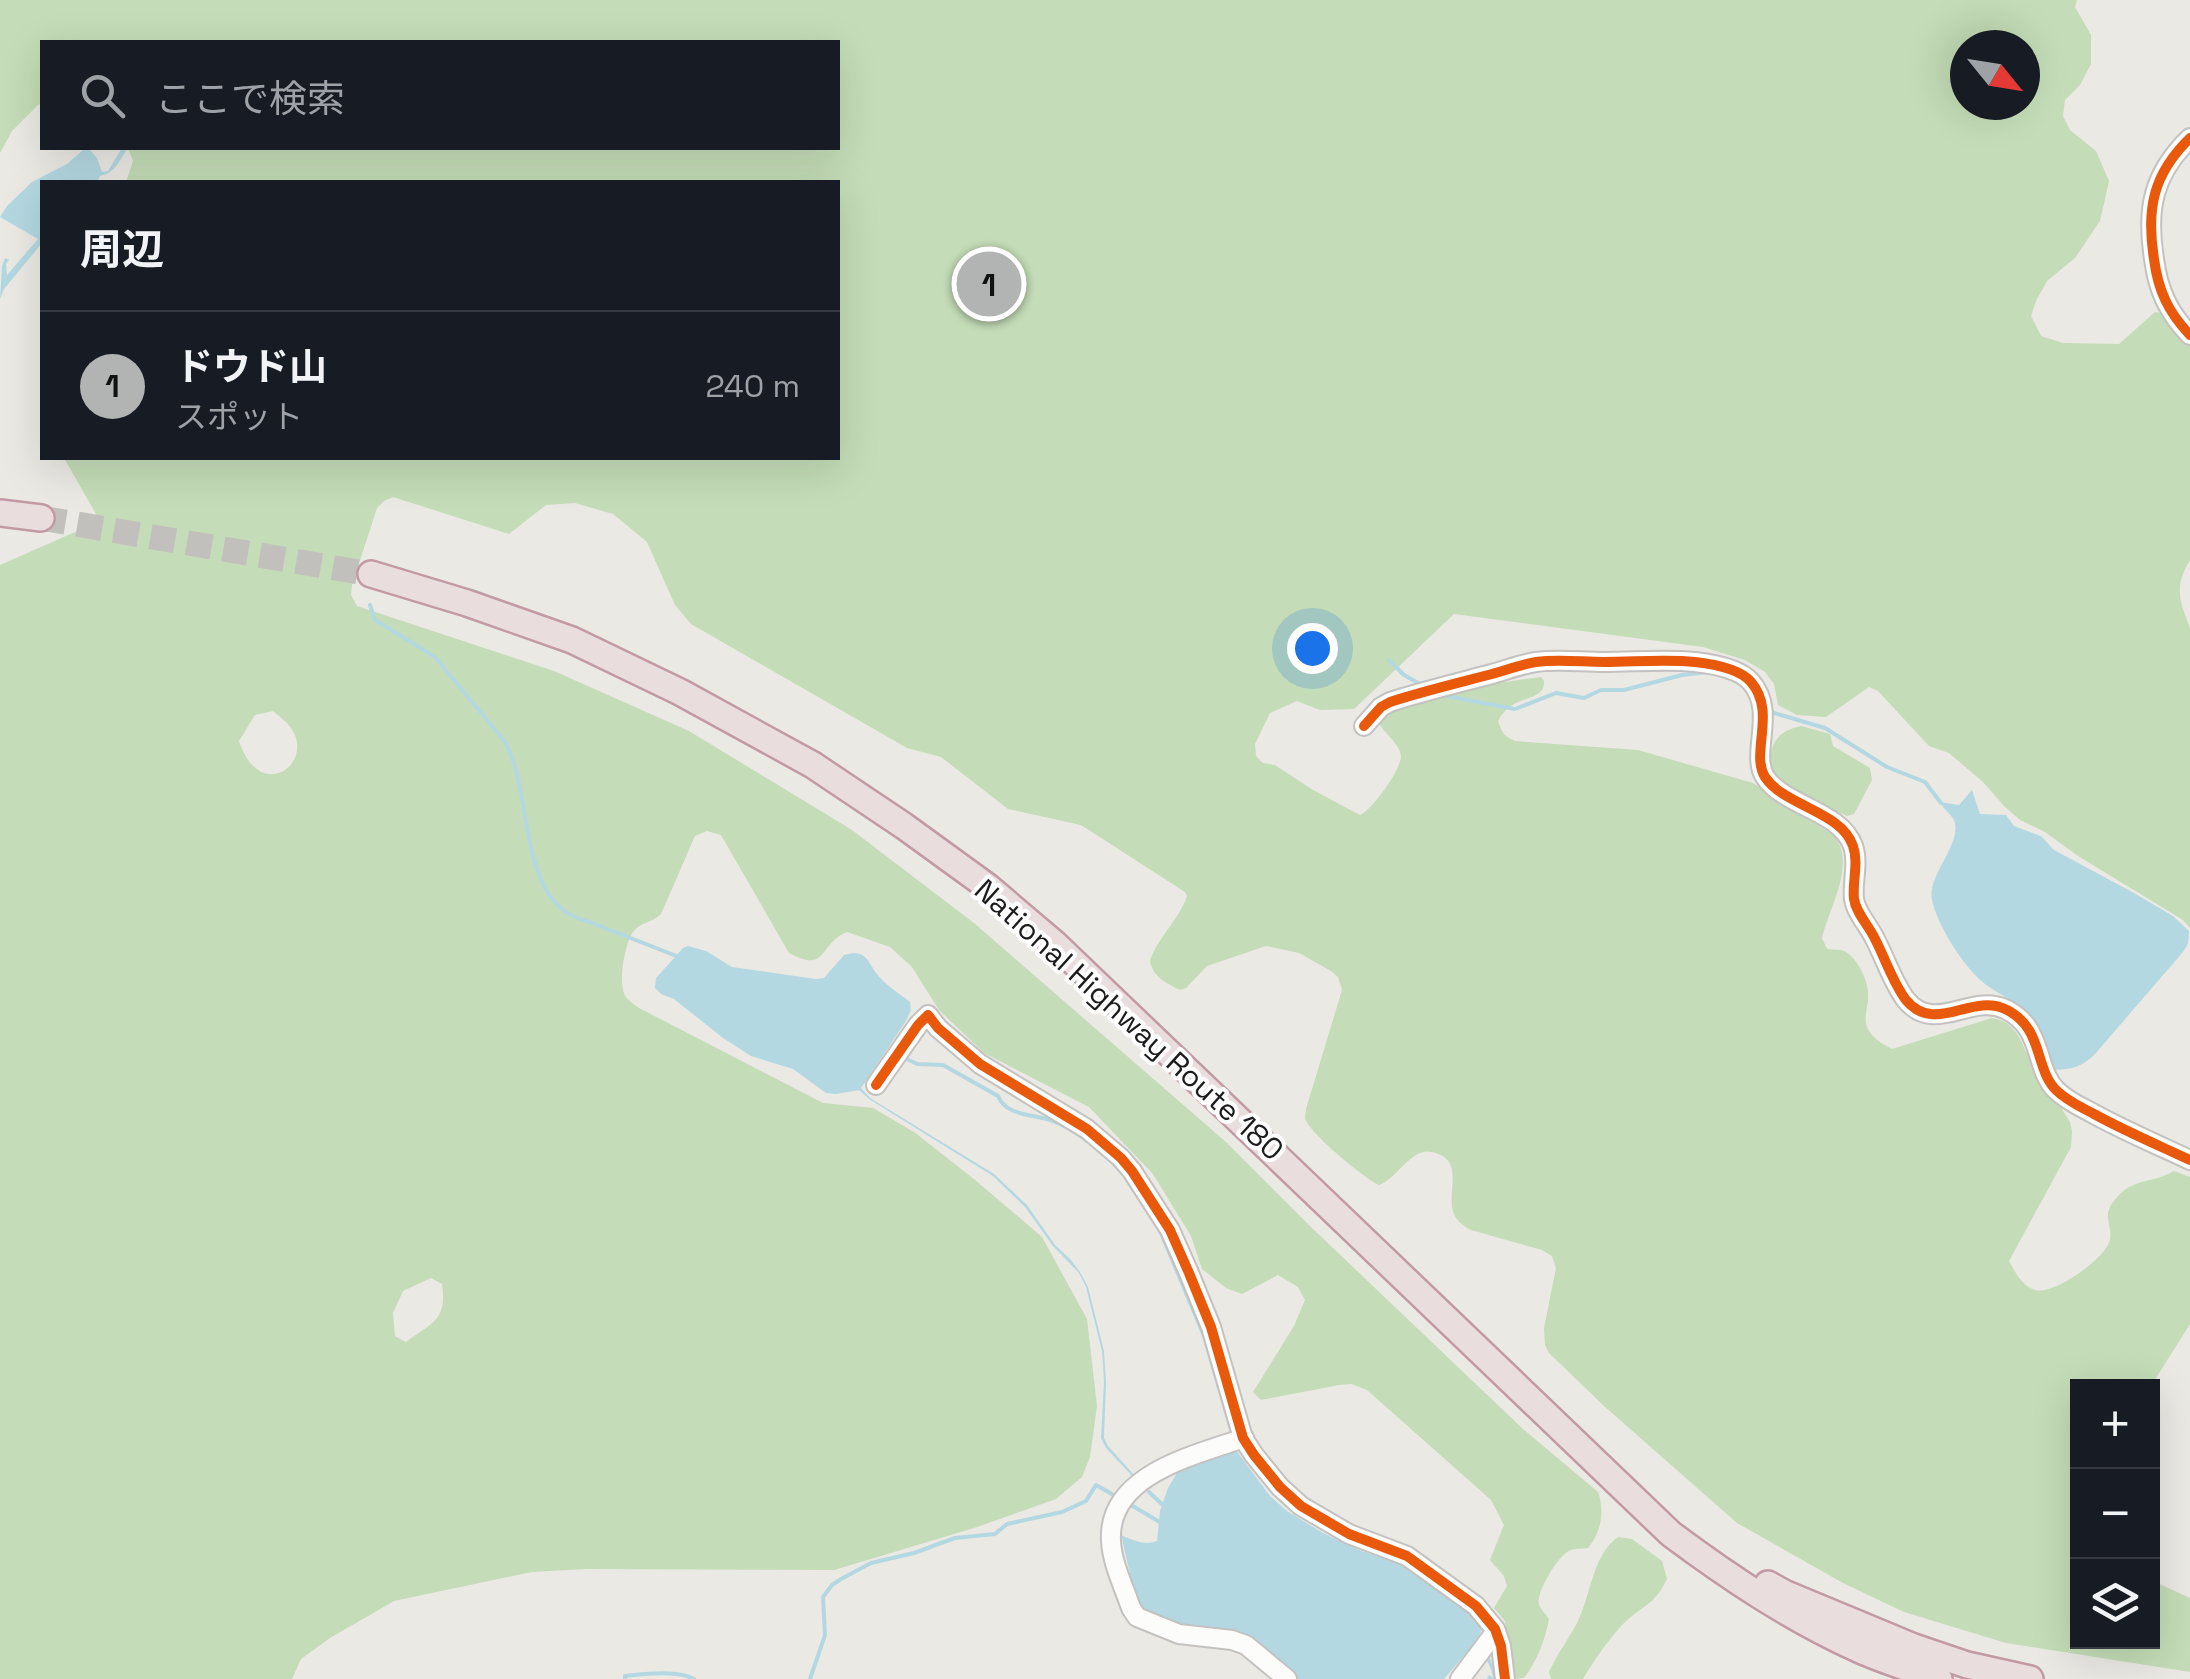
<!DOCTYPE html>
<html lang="ja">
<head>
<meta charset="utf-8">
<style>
  :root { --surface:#171b24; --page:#242831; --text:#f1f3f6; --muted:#9ea1a6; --line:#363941; --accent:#b2b3b3 }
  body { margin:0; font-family:"Space Grotesk","Noto Sans JP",sans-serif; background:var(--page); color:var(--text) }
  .controls { position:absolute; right:30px; bottom:30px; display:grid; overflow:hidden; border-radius:0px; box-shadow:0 10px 40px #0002 }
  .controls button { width:90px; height:90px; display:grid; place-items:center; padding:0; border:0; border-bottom:2px solid var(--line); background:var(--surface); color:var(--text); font:50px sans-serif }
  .compass { position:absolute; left:1950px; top:30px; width:90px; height:90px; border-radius:50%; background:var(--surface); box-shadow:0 10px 40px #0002; rotate:120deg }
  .you { position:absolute; left:1312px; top:648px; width:35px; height:35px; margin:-25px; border:8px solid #fff; border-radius:50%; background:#1a73e8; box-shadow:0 0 0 15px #1a73e833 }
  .badge { display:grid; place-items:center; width:65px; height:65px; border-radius:50%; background:var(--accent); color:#111; font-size:32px; font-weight:700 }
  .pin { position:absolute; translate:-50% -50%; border:5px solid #fff; box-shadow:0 2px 10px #0006 }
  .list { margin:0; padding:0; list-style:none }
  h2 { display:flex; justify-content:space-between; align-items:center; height:130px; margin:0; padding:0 40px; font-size:42px }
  h2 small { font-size:32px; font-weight:400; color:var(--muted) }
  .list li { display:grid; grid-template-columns:65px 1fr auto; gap:30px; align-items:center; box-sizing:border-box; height:150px; padding:0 40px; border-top:2px solid var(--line) }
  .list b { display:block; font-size:38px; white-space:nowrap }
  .list p { margin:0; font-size:32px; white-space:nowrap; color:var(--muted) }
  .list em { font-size:32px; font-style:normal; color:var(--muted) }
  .icon { flex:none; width:55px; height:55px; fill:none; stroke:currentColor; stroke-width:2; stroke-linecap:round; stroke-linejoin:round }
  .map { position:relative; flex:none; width:2190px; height:1679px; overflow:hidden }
  .search { position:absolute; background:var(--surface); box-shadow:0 10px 40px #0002; left:40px; top:40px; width:800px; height:110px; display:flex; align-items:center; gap:25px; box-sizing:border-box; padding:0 35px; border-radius:0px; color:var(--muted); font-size:38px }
  .panel { position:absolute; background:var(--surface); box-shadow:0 10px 40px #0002; left:40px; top:180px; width:800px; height:280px; border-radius:0px }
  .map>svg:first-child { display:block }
  .forest { fill:#c4dcb7; fill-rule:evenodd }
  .water { fill:#b4d8e1 }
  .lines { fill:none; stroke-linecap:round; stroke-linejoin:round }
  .stream { stroke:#b4d8e1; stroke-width:4 }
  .highway-tunnel { stroke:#c2c0bc; stroke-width:25; stroke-dasharray:25 12; stroke-linecap:butt }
  .minor-casing { stroke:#c3c2c0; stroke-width:22 }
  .highway-casing { stroke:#c29aa5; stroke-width:30 }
  .minor { stroke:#fcfcfb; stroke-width:18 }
  .highway { stroke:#e9ddde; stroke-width:25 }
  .cycleway-casing { stroke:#fff; stroke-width:16 }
  .cycleway { stroke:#e8590c; stroke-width:10 }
  .labels { text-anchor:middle; stroke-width:8; stroke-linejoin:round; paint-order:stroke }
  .street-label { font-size:30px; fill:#1c1c1c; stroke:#fff }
</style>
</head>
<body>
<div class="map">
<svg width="2190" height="1679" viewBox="0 0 2190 1679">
  <rect width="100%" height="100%" fill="#ebe9e4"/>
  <g class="forest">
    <path d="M0 0H2077L2075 7 2091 35V64L2080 85 2065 100 2063 116 2070 130 2096 151 2109 181 2100 221 2075 258 2047 281 2036 301 2031 316 2041 336 2063 343 2119 344 2155 312 2166 314 2190 343V560C2174 586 2179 600 2190 628V928L2183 920 2078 856 2045 832 2020 820 2005 807 1983 782 1949 753 1929 746 1878 691 1869 687 1826 717 1797 715 1778 705 1774 684 1765 672 1745 660 1703 647 1454 614 1354 709 1320 710 1297 701 1270 713 1255 744 1256 756 1263 763 1275 765 1313 790 1360 815C1372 810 1401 770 1401 756 1400 744 1384 733 1379 723L1384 714 1392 709 1476 686 1541 677 1544 681C1544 684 1544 687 1542 690 1533 702 1511 696 1498 721 1502 733 1504 736 1515 741L1638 750 1753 783 1834 836C1857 863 1829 908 1822 938L1827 949C1833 950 1839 949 1844 951 1857 957 1868 980 1868 993 1869 1005 1863 1016 1867 1027 1871 1037 1882 1044 1892 1049L1992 1018C2010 1021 2019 1033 2025 1050L2070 1122 2072 1131 2071 1147 2009 1261C2015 1272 2022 1286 2035 1290 2053 1296 2106 1258 2110 1240 2113 1221 2099 1217 2118 1196 2135 1178 2154 1183 2174 1171L2190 1177V1324L2151 1386H2078V1642H2152L2153 1581 2190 1598V1672L2006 1643 1904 1612 1843 1583 1737 1523 1604 1406 1549 1353 1545 1345 1544 1328 1556 1268 1552 1256 1542 1250 1471 1230C1464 1226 1457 1222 1454 1214 1445 1192 1467 1160 1432 1152 1411 1147 1397 1179 1379 1185 1365 1179 1308 1132 1305 1118 1305 1115 1306 1112 1306 1109L1342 990 1338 977 1331 971 1299 953 1266 946 1207 966 1186 988 1180 990C1166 983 1153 977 1150 961 1158 937 1179 920 1187 896L1185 892 1081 825 1008 809 941 757 907 748 691 624 675 605 647 542 613 514 575 503 546 505 509 534 393 497 384 501 377 508 352 585 351 595 357 606 554 671 689 731 852 830 974 923 1226 1142 1311 1227 1523 1429 1598 1492C1605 1511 1601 1533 1588 1548 1582 1549 1576 1548 1571 1550 1559 1553 1535 1594 1539 1605 1541 1610 1546 1614 1549 1619 1545 1640 1537 1661 1524 1678L1513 1679 1505 1621 1494 1608 1507 1586 1504 1576 1490 1560 1504 1525 1491 1500 1367 1390 1351 1384 1339 1385 1261 1400 1253 1392 1294 1326 1305 1300 1298 1287 1278 1275 1242 1294 1226 1288 1202 1269 1191 1236 1153 1174 1089 1107 984 1053 939 1010 912 967 890 947 847 932C818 944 828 974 789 953L721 835 707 831 695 836 661 914C652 923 640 922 633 932 625 943 617 985 626 997 628 1000 636 1006 639 1008L823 1103 873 1108 914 1132 974 1179 1042 1237 1087 1319 1097 1406 1090 1457 1082 1477 1056 1499 974 1528 834 1570 586 1569 532 1572 394 1601 330 1638 301 1659 292 1679H0V565L100 521 64 458H838V182H126L133 161 128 148H838V42H42V104L38 105 12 131 0 153ZM1965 45H2025V105H1965ZM273 711C279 716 287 722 291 728 316 763 260 805 239 741L255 715ZM431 1278 442 1284C447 1321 433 1322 406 1342L395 1336 393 1313 403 1291Z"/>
    <path d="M1801 726 1830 734 1833 746 1870 768 1872 780 1854 814 1847 816 1798 794 1774 779C1766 751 1772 732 1801 726Z"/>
    <path d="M1618 1537 1632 1539 1662 1561 1667 1579C1654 1606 1641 1606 1622 1625 1609 1639 1592 1663 1583 1679H1551L1549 1672C1557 1654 1568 1640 1577 1623 1591 1596 1592 1555 1618 1537Z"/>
  </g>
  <g class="water">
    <path d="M122 148H128C119 160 116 173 100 176L97 182H42V243L4 289 0 299 2 266 5 258 9 260 6 264 7 275 38 239 0 217 7 206 32 182 67 164 83 150H90L97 158 102 172 108 171Z"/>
    <path d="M1972 790 1980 814 2006 815 2014 826 2041 836 2054 850 2134 893 2173 916 2189 931 2188 944 2183 952 2095 1054C2082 1067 2073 1069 2054 1070 2047 1052 2042 1031 2028 1015 2016 1001 2000 995 1985 984 1965 969 1937 925 1932 900 1927 874 1963 844 1954 820 1951 814 1943 809 1940 802L1959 805Z"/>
    <path d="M688 946 706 951 732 967 816 979 824 978 844 955C866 949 866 959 877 974 885 985 899 993 910 1002L911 1010 906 1021 861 1088 870 1098 994 1174 1027 1205 1055 1245 1071 1260 1080 1272 1088 1287 1104 1351 1106 1382 1104 1438 1108 1446 1136 1477 1134 1478 1106 1448 1101 1438 1104 1381 1102 1351 1086 1287 1079 1273 1053 1246 1025 1207 993 1176 869 1099 859 1090 836 1094 826 1093 793 1069 751 1056 723 1038 674 999 661 994 655 988 656 978 683 948Z"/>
    <path d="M1236 1450 1270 1496 1287 1511 1323 1533 1361 1551 1399 1562 1455 1599 1474 1613 1484 1626 1477 1639 1490 1658 1497 1679H1488L1487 1678 1489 1675 1493 1678C1491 1665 1484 1653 1474 1644L1444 1679H1297L1278 1661 1236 1634 1172 1623 1142 1610 1136 1600 1121 1535C1132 1540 1145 1546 1157 1541L1160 1511 1168 1488 1180 1468Z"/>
  </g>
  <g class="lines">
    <g class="stream">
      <path d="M370 605 375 620 435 657 505 742C534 791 516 906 587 921L679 957"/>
      <path d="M1389 660 1404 675 1420 684"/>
      <path d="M1441 695 1515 709 1556 693 1584 698 1601 690H1624L1682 675 1708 672"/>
      <path d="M1769 709 1774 713 1825 728 1887 767 1925 782 1941 803"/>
      <path d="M901 1056 917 1064 943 1065 998 1096C1006 1116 1032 1114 1050 1120 1063 1124 1076 1132 1087 1141"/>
      <path d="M1110 1160 1127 1178"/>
      <path d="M1159 1228 1204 1336 1233 1436"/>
      <path d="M1149 1492 1164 1506"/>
      <path d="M1131 1505 1163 1524"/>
      <path d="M625 1679V1676C645 1674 677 1670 694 1679"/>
      <path d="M810 1679 825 1635 823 1597 832 1585 841 1579 871 1563 914 1553 955 1538 995 1534 1007 1524 1062 1512 1086 1501 1096 1485 1117 1497"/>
    </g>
    <path class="highway-tunnel" d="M41 518 371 574"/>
    <g class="minor-casing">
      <g id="minor">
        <path d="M2190 138C2153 174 2146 209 2154 259 2158 290 2168 312 2190 335"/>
        <path d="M1364 726 1381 707 1390 702C1424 691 1458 683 1492 674 1506 670 1522 664 1536 662 1558 659 1582 662 1604 662 1634 662 1666 659 1695 662 1713 664 1740 669 1751 682 1777 712 1750 753 1765 777 1784 806 1841 811 1853 846 1859 863 1852 882 1854 899 1856 913 1869 926 1875 939 1885 958 1893 983 1906 1000 1935 1035 1971 993 2005 1009 2044 1027 2034 1068 2056 1090 2067 1101 2081 1107 2094 1114 2125 1131 2158 1145 2190 1160"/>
        <path d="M876 1085 918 1025 928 1015 938 1028 980 1064 1087 1129 1121 1158 1132 1171 1170 1230 1189 1273 1211 1327 1243 1438 1254 1455 1280 1487 1301 1506 1349 1534 1407 1556 1476 1606 1495 1629 1501 1646 1505 1679"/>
        <path d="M1244 1438C1196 1455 1107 1474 1111 1541 1112 1563 1124 1587 1131 1608L1137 1617 1179 1634 1232 1640 1246 1645 1287 1679"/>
        <path d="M1460 1679 1496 1631"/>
      </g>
    </g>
    <g class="highway-casing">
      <g id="highway">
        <path d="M0 513 41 518"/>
        <path d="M371 574 467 603 572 640 680 692 813 765 904 826 988 887 1055 944 1671 1534C1730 1578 1790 1618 1858 1649 1884 1661 1912 1669 1939 1679"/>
        <path d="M1768 1584 1784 1593 1914 1647 1967 1665 2030 1679"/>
      </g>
    </g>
    <use href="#minor" class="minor"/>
    <use href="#highway" class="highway"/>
    <g class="cycleway-casing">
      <g id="cycleway">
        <path d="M2190 138C2153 174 2146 209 2154 259 2158 290 2168 312 2190 335"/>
        <path d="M1364 726 1381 707 1390 702C1424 691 1458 683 1492 674 1506 670 1522 664 1536 662 1558 659 1582 662 1604 662 1634 662 1666 659 1695 662 1713 664 1740 669 1751 682 1777 712 1750 753 1765 777 1784 806 1841 811 1853 846 1859 863 1852 882 1854 899 1856 913 1869 926 1875 939 1885 958 1893 983 1906 1000 1935 1035 1971 993 2005 1009 2044 1027 2034 1068 2056 1090 2067 1101 2081 1107 2094 1114 2125 1131 2158 1145 2190 1160"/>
        <path d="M876 1085 918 1025 928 1015 938 1028 980 1064 1087 1129 1121 1158 1132 1171 1170 1230 1189 1273 1211 1327 1243 1438 1254 1455 1280 1487 1301 1506 1349 1534 1407 1556 1476 1606 1495 1629 1501 1646 1505 1679"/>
      </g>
    </g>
    <use href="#cycleway" class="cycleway"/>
  </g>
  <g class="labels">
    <g class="street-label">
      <text transform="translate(1129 1020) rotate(42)" y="10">National Highway Route 180</text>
    </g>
  </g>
</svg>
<div class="controls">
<button>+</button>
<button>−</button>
<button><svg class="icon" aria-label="layers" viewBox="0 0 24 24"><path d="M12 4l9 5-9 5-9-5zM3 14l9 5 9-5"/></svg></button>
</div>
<svg class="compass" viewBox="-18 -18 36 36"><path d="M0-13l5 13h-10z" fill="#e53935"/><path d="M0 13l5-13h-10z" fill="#9ea1a6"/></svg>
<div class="you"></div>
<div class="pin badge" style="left:989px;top:284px">1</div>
<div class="search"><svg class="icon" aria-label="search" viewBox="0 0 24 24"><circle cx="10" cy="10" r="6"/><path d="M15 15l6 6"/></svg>ここで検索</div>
<section class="panel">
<h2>周辺<small></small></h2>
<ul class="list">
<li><span class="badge">1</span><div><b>ドウド山</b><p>スポット</p></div><em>240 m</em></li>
</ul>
</section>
</div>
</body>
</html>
